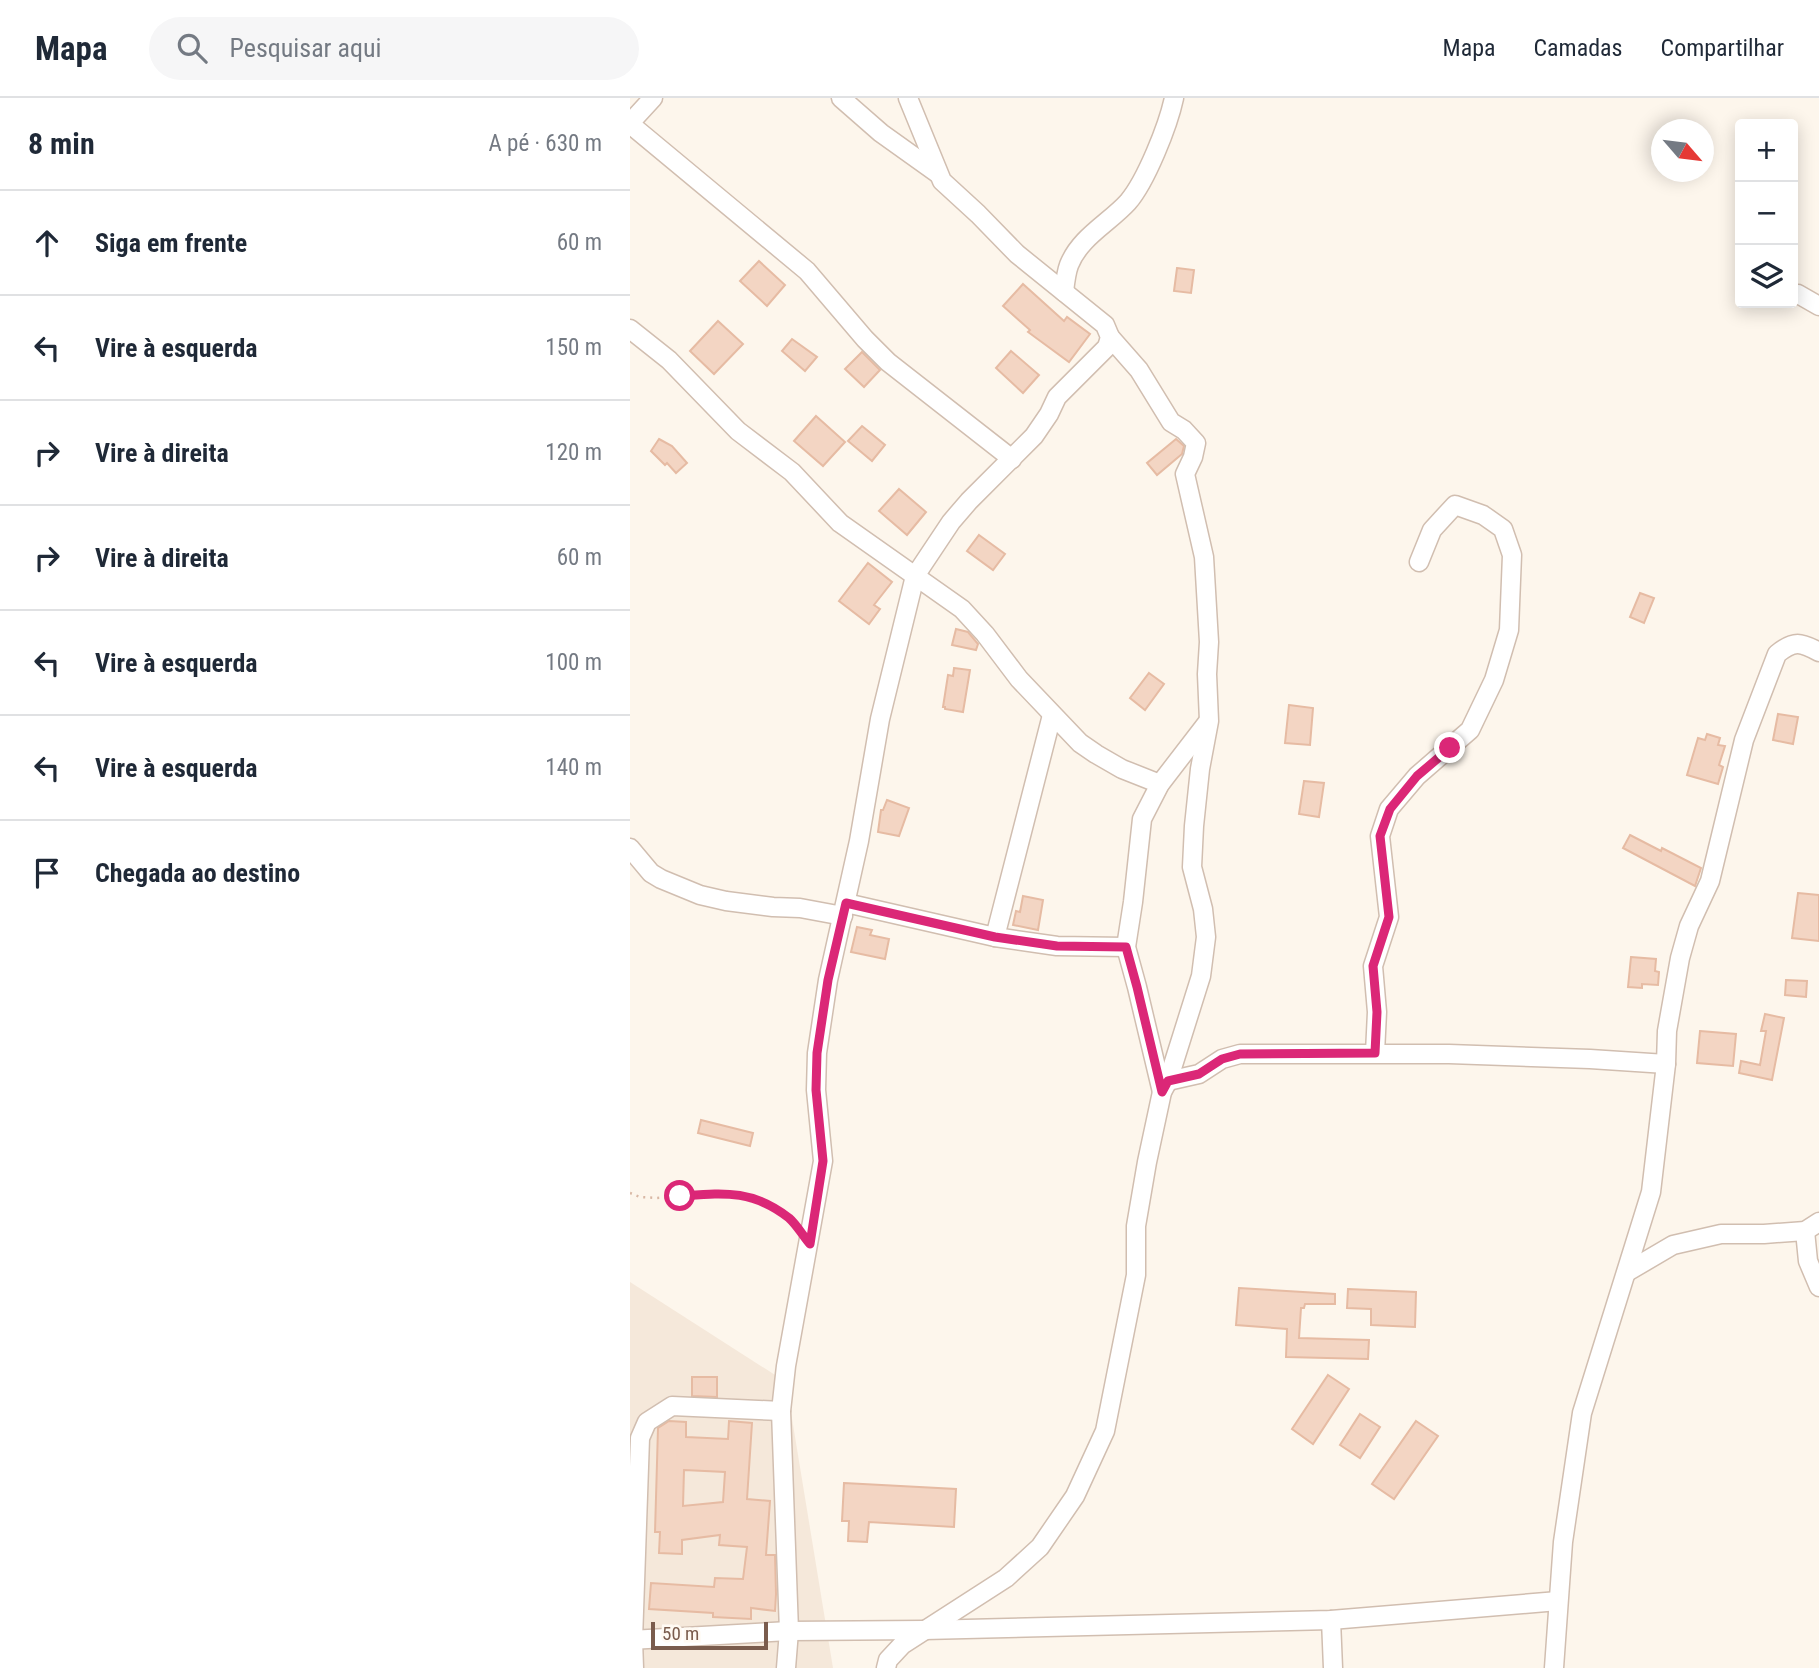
<!DOCTYPE html>
<html lang="pt">
<head>
<meta charset="utf-8">
<style>
  :root { --surface:#fff; --page:#f6f6f7; --text:#1f2937; --muted:#747a83; --line:#e0e1e3 }
  body { margin:0; font-family:"Roboto Condensed",sans-serif; background:var(--page); color:var(--text) }
  .controls { position:absolute; right:21px; top:21px; display:grid; overflow:hidden; border-radius:7px; box-shadow:0 4px 18px #0003 }
  .controls button { width:63px; height:63px; display:grid; place-items:center; padding:0; border:0; border-bottom:2px solid var(--line); background:var(--surface); color:var(--text); font:35px sans-serif }
  .compass { position:absolute; left:1021px; top:21px; width:63px; height:63px; border-radius:50%; background:var(--surface); box-shadow:0 4px 18px #0003; rotate:118deg }
  .scale { position:absolute; left:21px; bottom:18px; width:117px; box-sizing:border-box; padding-left:7px; border:4px solid #7a5c4d; border-top:0; font-size:19px; line-height:24px; white-space:nowrap; color:#7a5c4d; -webkit-text-stroke:5px #fffaf3; paint-order:stroke }
  .stop { position:absolute; width:21px; height:21px; margin:-16px; border:5px solid #db2777; border-radius:50%; background:#fff }
  .stop.end { background:#db2777; border-color:#fff; box-shadow:0 2px 7px #0008 }
  .list { margin:0; padding:0; list-style:none }
  h2 { display:flex; justify-content:space-between; align-items:center; height:91px; margin:0; padding:0 28px; font-size:30px }
  h2 small { font-size:23px; font-weight:400; color:var(--muted) }
  .list li { display:grid; grid-template-columns:46px 1fr auto; gap:21px; align-items:center; box-sizing:border-box; height:105px; padding:0 28px; border-top:2px solid var(--line) }
  .list b { display:block; font-size:26px; white-space:nowrap }
  .list em { font-size:23px; font-style:normal; color:var(--muted) }
  .icon { flex:none; width:38px; height:38px; fill:none; stroke:currentColor; stroke-width:2; stroke-linecap:round; stroke-linejoin:round }
  .map { position:relative; flex:none; width:1189px; height:1570px; overflow:hidden }
  header { display:flex; align-items:center; gap:42px; box-sizing:border-box; height:98px; padding:0 35px; background:var(--surface); border-bottom:2px solid var(--line) }
  header strong { font-size:33px }
  nav { display:flex; gap:38px; margin-inline-start:auto; font-size:24px }
  .search { width:490px; height:63px; background:var(--page); display:flex; align-items:center; gap:18px; box-sizing:border-box; padding:0 24px; border-radius:38px; color:var(--muted); font-size:26px }
  main { display:flex }
  aside { flex:1; background:var(--surface) }
  .map>svg:first-child { display:block }
  .residential { fill:#f5e8da }
  .building { fill:#f3d5c3; stroke:#e6bba3; stroke-width:2; fill-rule:evenodd }
  .lines { fill:none; stroke-linecap:round; stroke-linejoin:round }
  .minor-casing { stroke:#d1beb0; stroke-width:21 }
  .path { stroke:#d9b8a5; stroke-width:2.5; stroke-dasharray:2 5; stroke-linecap:butt }
  .minor { stroke:#fff; stroke-width:18 }
  .route { stroke:#db2777; stroke-width:9 }
</style>
</head>
<body>
<header>
<strong>Mapa</strong>
<div class="search"><svg class="icon" aria-label="search" viewBox="0 0 24 24"><circle cx="10" cy="10" r="6"/><path d="M15 15l6 6"/></svg>Pesquisar aqui</div>
<nav><a>Mapa</a><a>Camadas</a><a>Compartilhar</a></nav>
</header>
<main>
<aside>
<h2>8 min<small>A pé · 630 m</small></h2>
<ul class="list">
<li><svg class="icon" aria-label="ahead" viewBox="0 0 24 24"><path d="M12 20V5M6 11l6-6 6 6"/></svg><div><b>Siga em frente</b></div><em>60 m</em></li>
<li><svg class="icon" aria-label="left" viewBox="0 0 24 24"><path d="M17 20v-9H6M10 6l-5 5 5 5"/></svg><div><b>Vire à esquerda</b></div><em>150 m</em></li>
<li><svg class="icon" aria-label="right" viewBox="0 0 24 24"><path d="M7 20v-9h11M14 6l5 5-5 5"/></svg><div><b>Vire à direita</b></div><em>120 m</em></li>
<li><svg class="icon" aria-label="right" viewBox="0 0 24 24"><path d="M7 20v-9h11M14 6l5 5-5 5"/></svg><div><b>Vire à direita</b></div><em>60 m</em></li>
<li><svg class="icon" aria-label="left" viewBox="0 0 24 24"><path d="M17 20v-9H6M10 6l-5 5 5 5"/></svg><div><b>Vire à esquerda</b></div><em>100 m</em></li>
<li><svg class="icon" aria-label="left" viewBox="0 0 24 24"><path d="M17 20v-9H6M10 6l-5 5 5 5"/></svg><div><b>Vire à esquerda</b></div><em>140 m</em></li>
<li><svg class="icon" aria-label="arrive" viewBox="0 0 24 24"><path d="M6 21V4h12l-3 4 3 4H6"/></svg><div><b>Chegada ao destino</b></div></li>
</ul>
</aside>
<div class="map">
<svg width="1189" height="1570" viewBox="0 0 1189 1570">
  <rect width="100%" height="100%" fill="#fdf6ec"/>
  <path class="residential" d="M0 1184 156 1284 203 1570H0Z"/>
  <g class="building">
    <path d="M129 163 155 187 137 208 110 183Z"/>
    <path d="M547 170 564 172 561 195 544 193Z"/>
    <path d="M393 186 434 223 437 219 460 236 439 264 398 234 400 232 373 208Z"/>
    <path d="M88 223 113 246 84 276 60 253Z"/>
    <path d="M162 241 187 259 175 273 152 253Z"/>
    <path d="M381 253 409 277 393 295 366 270Z"/>
    <path d="M232 254 250 272 234 289 215 271Z"/>
    <path d="M186 318 215 344 193 368 164 343Z"/>
    <path d="M232 328 255 347 242 363 218 343Z"/>
    <path d="M29 341 42 348 57 365 46 375 37 365 35 367 21 353Z"/>
    <path d="M546 341 554 348 552 356 527 377 517 365Z"/>
    <path d="M269 391 296 414 277 437 249 413Z"/>
    <path d="M349 437 375 456 363 472 337 453Z"/>
    <path d="M238 465 262 484 244 507 250 511 239 526 209 503Z"/>
    <path d="M1010 495 1024 500 1014 525 1000 519Z"/>
    <path d="M326 531 338 534 348 546 346 552 322 547Z"/>
    <path d="M324 570 340 572 333 614 315 611V609H313L318 577 323 578Z"/>
    <path d="M519 575 534 586 515 612 500 600Z"/>
    <path d="M659 607 683 610 680 647 655 645Z"/>
    <path d="M1148 616 1168 619 1163 646 1143 642Z"/>
    <path d="M1077 636 1090 640 1088 647 1095 648 1089 667 1093 669 1088 686 1057 677 1068 640 1075 642Z"/>
    <path d="M674 683 694 685 689 719 669 716Z"/>
    <path d="M257 702 279 710 269 738 248 734 251 712H253Z"/>
    <path d="M1000 737 1031 753 1032 750 1071 770 1065 788 993 750Z"/>
    <path d="M1168 795 1189 797V843L1162 840Z"/>
    <path d="M393 798 413 802 408 832 383 827 386 813 390 814Z"/>
    <path d="M227 829 242 832 240 837 259 841 255 861 221 854Z"/>
    <path d="M1001 859 1026 861 1025 873 1029 874 1028 887 1012 886V890L998 889Z"/>
    <path d="M1156 882 1177 883 1176 899 1155 897Z"/>
    <path d="M1135 916 1154 920 1142 982 1109 975 1111 963 1130 967 1136 933H1131Z"/>
    <path d="M1070 933 1106 936 1103 968 1067 965Z"/>
    <path d="M71 1022 123 1035 120 1048 68 1035Z"/>
    <path d="M609 1190 705 1196V1206H675L674 1210H671L669 1240 739 1242 738 1261 656 1259 657 1231 606 1227Z"/>
    <path d="M718 1191 786 1194 785 1229 741 1227V1211L717 1210Z"/>
    <path d="M698 1277 719 1291 683 1346 662 1331Z"/>
    <path d="M62 1279H87V1299L62 1298Z"/>
    <path d="M730 1316 750 1329 730 1360 710 1347Z"/>
    <path d="M39 1323 56 1324V1339L98 1341 99 1323 122 1325 117 1401 140 1403 136 1457H145L146 1496 145 1513 121 1510V1521L83 1519V1515L19 1511 21 1485 84 1489 85 1480 113 1481 117 1449 89 1447 90 1437 52 1442V1456L29 1455 30 1434H25L28 1330ZM54 1372 95 1374 93 1404 53 1408Z"/>
    <path d="M786 1323 808 1338 764 1401 742 1386Z"/>
    <path d="M214 1385 326 1391 324 1429 239 1424 237 1444 218 1443 219 1423H212Z"/>
  </g>
  <g class="lines">
    <g class="minor-casing">
      <g id="minor">
        <path d="M211 0 251 35 307 75"/>
        <path d="M0 25 23 0"/>
        <path d="M0 26 177 173 235 241 258 264 382 361"/>
        <path d="M434 194C435 185 436 175 439 167 450 139 479 125 498 104 516 83 538 28 544 0"/>
        <path d="M1168 196 1189 208"/>
        <path d="M0 231 39 262 108 333 162 374 210 425 332 511 355 536 389 581 450 645 466 656 492 671 530 686"/>
        <path d="M0 750 21 775 31 781 70 797 96 803 143 809 170 810 213 818"/>
        <path d="M216 805 365 839 427 848 496 849"/>
        <path d="M365 839 422 617"/>
        <path d="M745 955 747 914 743 868 759 819 750 738 759 711 787 678 840 632 864 582 879 532 882 457 873 431 853 417 825 407 802 432 789 464"/>
        <path d="M538 983 569 976 592 961 610 956H819L960 961 1036 966"/>
        <path d="M532 994 507 889 496 849 503 804 512 721 530 686 577 625"/>
        <path d="M1175 1133 1178 1163 1189 1189"/>
        <path d="M997 1174 1043 1147 1091 1136H1134L1175 1133 1189 1124"/>
        <path d="M701 1522 703 1570"/>
        <path d="M0 1542 159 1533 294 1532 701 1522 928 1503"/>
        <path d="M4 1570 3 1542 10 1340 17 1324 42 1308 151 1313"/>
        <path d="M156 1570 159 1533 151 1313 156 1268 193 1063 186 992 187 955 198 882 229 743 250 621 285 478 321 424 339 403 404 338 419 316 427 299 477 249 480 239 475 227 387 156 348 116 312 83 278 0"/>
        <path d="M256 1570 258 1562 272 1547 376 1480 410 1449 445 1398 475 1333 506 1177V1128L517 1064 532 994 538 983 571 878 576 839 573 811 562 769 564 728 570 671 579 623 577 576 579 544 574 459 555 376 563 359 566 345 554 332 541 324 509 272 480 239"/>
        <path d="M924 1570 933 1444 952 1315 1021 1094 1036 966 1037 933 1050 860 1059 828 1080 783 1114 642 1147 556C1164 542 1171 544 1189 554"/>
      </g>
    </g>
    <path class="path" d="M0 1095 10 1099 27 1100 92 1095 124 1099 160 1121 165 1127"/>
    <use href="#minor" class="minor"/>
  </g>
  <g class="lines">
    <path class="route" d="M50 1098C93 1095 122 1091 159 1120 167 1127 173 1138 180 1146L193 1063 186 992 187 955 198 882 216 805 365 839 427 848 496 849 507 889 532 994 538 983 569 976 592 961 610 956 745 955 747 914 743 868 759 819 750 738 760 711 787 678 820 650"/>
  </g>
</svg>
<div class="controls">
<button>+</button>
<button>−</button>
<button><svg class="icon" aria-label="layers" viewBox="0 0 24 24"><path d="M12 4l9 5-9 5-9-5zM3 14l9 5 9-5"/></svg></button>
</div>
<svg class="compass" viewBox="-18 -18 36 36"><path d="M0-13l5 13h-10z" fill="#e53935"/><path d="M0 13l5-13h-10z" fill="#747a83"/></svg>
<div class="scale">50 m</div>
<div class="stop" style="left:50px;top:1098px"></div>
<div class="stop end" style="left:820px;top:650px"></div>
</div>
</main>
</body>
</html>
